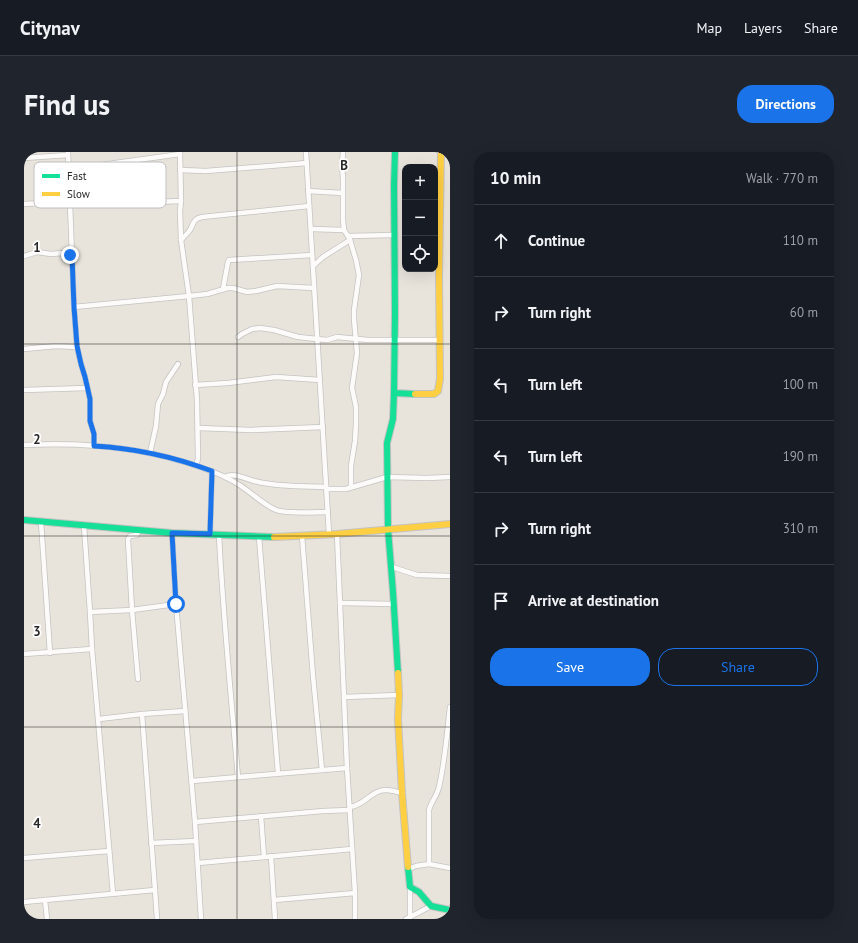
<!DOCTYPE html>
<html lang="en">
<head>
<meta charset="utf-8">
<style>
  :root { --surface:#171b24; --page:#20242c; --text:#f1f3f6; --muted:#9ea1a6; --line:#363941; --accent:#1a73e8 }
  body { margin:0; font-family:"PT Sans",sans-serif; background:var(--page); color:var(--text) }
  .controls { position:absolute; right:12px; top:12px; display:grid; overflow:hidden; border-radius:8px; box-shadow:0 4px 16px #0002 }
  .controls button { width:36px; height:36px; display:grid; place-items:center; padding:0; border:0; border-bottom:1px solid var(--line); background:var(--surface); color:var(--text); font:20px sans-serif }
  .stop { position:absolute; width:12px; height:12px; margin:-9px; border:3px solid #1a73e8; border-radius:50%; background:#fff }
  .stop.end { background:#1a73e8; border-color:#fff; box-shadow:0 1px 4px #0008 }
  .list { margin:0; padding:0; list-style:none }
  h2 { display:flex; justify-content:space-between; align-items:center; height:52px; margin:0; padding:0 16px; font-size:17px }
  h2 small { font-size:13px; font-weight:400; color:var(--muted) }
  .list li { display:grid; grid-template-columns:26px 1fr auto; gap:12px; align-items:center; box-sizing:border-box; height:72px; padding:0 16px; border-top:1px solid var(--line) }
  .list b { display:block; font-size:15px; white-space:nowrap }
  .list em { font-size:13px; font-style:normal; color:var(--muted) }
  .actions { display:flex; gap:8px; padding:12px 16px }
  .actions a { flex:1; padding:9px 0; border:1px solid var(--accent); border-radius:16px; text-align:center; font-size:14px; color:var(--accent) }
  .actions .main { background:var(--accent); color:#fff }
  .icon { flex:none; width:22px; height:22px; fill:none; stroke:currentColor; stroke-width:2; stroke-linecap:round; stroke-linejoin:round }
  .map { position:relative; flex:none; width:426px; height:767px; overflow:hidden; border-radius:16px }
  header { display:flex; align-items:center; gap:24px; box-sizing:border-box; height:56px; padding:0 20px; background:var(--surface); border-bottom:1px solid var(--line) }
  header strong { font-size:19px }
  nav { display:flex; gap:22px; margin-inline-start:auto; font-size:14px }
  .intro { display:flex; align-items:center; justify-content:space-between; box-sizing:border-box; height:96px; padding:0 24px }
  h1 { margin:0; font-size:28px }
  .button { padding:10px 18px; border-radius:16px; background:var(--accent); color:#fff; font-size:14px; font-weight:700 }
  main { display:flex; gap:24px; padding:0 24px }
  aside { flex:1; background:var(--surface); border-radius:16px; box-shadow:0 4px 16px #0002 }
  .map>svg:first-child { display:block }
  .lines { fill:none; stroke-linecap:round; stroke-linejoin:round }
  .street-casing { stroke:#c4c3c2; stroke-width:6 }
  .fast-casing { stroke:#c4c3c2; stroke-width:8 }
  .slow-casing { stroke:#c4c3c2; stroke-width:8 }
  .street { stroke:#fcfbfa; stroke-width:4.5 }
  .fast { stroke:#16e098; stroke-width:6 }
  .slow { stroke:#ffcf43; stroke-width:6 }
  .route { stroke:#1a73e8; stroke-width:5 }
  .grid { fill:none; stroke:#282828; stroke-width:1; stroke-opacity:0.55 }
  .key { fill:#fff; stroke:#bebebe; stroke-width:1 }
  .key-label { font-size:11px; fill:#282828 }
  .grid-label { font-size:13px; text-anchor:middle; font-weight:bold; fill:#282828; stroke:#fff; stroke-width:3.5; stroke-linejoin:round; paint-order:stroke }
</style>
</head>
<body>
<header>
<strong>Citynav</strong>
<nav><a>Map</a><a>Layers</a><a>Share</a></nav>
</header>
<div class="intro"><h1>Find us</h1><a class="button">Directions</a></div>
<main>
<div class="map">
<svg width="426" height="767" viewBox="0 0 426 767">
  <rect width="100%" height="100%" fill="#e8e4dc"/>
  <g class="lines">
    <g class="street-casing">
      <g id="street">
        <path d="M44 0 50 155 53 195 57 212 61 225 66 247V269L70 282V294"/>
        <path d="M282 0 305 382"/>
        <path d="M0 6 44 3"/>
        <path d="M156 18 182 19 283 11"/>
        <path d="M46 27C50 23 49 17 55 14L77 13 156 2"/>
        <path d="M284 39 319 41"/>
        <path d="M157 49 156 59 157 88 165 144 173 248 174 307 172 313"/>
        <path d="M0 52 20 51 31 53 42 52 47 53 157 49 156 0"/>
        <path d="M287 77 320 78 319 68V27L318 14 319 0"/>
        <path d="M320 78 324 84 326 88 332 108 335 123 330 158V167L333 201 328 236 332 255V272L331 289 327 314V335"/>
        <path d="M324 84 370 83"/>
        <path d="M157 88C160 85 163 82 166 78 170 71 169 67 178 65L285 54"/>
        <path d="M0 104 13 100 27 102 39 101 48 104"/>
        <path d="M289 114 299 105 326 88"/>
        <path d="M199 137 204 110 205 108 288 103"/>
        <path d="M50 155 165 144 183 142 204 136H209L223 140 232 139 253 134 290 136"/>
        <path d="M214 185 218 182 228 177 236 176 250 178 274 185 303 188 313 185 344 188H416"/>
        <path d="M0 197 32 194 53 195"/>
        <path d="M171 233 204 231 252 225 296 228"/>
        <path d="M0 238 63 236"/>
        <path d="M174 276 227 278 299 275"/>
        <path d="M0 293C59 290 120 295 176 315 191 320 205 326 217 334 229 342 240 353 252 358 262 362 292 360 304 360"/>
        <path d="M126 301 132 274 134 252 139 242 142 230 154 212"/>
        <path d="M201 325C209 320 222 327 230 329 253 335 278 334 302 335"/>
        <path d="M302 337H322L363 325 403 326 426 325"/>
        <path d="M17 370 26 501"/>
        <path d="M60 374 66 460 68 497 89 742"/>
        <path d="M148 381 152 452 171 670 177 767"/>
        <path d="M186 382 188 319"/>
        <path d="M313 382 323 616 331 741V767"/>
        <path d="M195 383C199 464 207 544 214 625"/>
        <path d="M278 384 289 524 298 618"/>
        <path d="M235 385 254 621"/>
        <path d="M368 415 393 423 426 424"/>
        <path d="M316 451 370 452"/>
        <path d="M66 460 108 458 152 452"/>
        <path d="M0 502 68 497"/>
        <path d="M114 527 108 458 104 388 105 385 106 384 113 383 115 378"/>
        <path d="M320 545 375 543"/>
        <path d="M75 567 118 562"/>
        <path d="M168 629 323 616"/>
        <path d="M326 655C340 654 347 638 362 638 367 638 373 640 378 641"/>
        <path d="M237 664 240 705"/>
        <path d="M171 670 299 659 326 658"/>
        <path d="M127 691 172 689"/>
        <path d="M247 704 251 767"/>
        <path d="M0 706 85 699"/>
        <path d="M174 711 328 697"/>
        <path d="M405 712 426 716"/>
        <path d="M385 717 392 714 405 712V658C407 650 413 644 415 635 421 609 423 581 426 555"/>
        <path d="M131 738 118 562 161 559"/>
        <path d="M250 748 331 741"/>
        <path d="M0 750 21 748"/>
        <path d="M386 765 407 754"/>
        <path d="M23 767 21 748 131 738 133 767"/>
        <path d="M382 767 386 765V735"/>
      </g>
    </g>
    <g class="fast-casing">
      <g id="fast">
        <path d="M371 0 370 33 371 161 370 241 391 242"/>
        <path d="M370 241 369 267 363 291 364 377 369 440 374 521"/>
        <path d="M0 368 148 381 250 385"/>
        <path d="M384 715 386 735 395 740 407 754 426 758"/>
      </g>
    </g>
    <g class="slow-casing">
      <g id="slow">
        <path d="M391 242H410L414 239 416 227 415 123 417 0"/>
        <path d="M250 385 313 382 426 372"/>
        <path d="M374 521 375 543 374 567 378 641 384 715"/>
      </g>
    </g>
    <use href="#street" class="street"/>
    <use href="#fast" class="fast"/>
    <use href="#slow" class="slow"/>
  </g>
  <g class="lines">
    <path class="route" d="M46 103 48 104 50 155 53 194 57 212 61 225 66 247V269L70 282V294C110 296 150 305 188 319L186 382 148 381 152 452"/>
  </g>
  <path class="grid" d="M213 0V767M0 192H426M0 384H426M0 575H426"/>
  <rect x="10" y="10" width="132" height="46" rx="6" class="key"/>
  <rect x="18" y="22" width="18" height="4" fill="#16e098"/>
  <rect x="18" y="40" width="18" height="4" fill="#ffcf43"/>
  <g class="key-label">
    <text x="43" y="28">Fast</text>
    <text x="43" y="46">Slow</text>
  </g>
  <g class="grid-label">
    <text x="320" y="18">B</text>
    <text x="13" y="100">1</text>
    <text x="13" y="292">2</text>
    <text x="13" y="484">3</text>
    <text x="13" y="676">4</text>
  </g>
</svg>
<div class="controls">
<button>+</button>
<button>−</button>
<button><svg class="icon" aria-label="locate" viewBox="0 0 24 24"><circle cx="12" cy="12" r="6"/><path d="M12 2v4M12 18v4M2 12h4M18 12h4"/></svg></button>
</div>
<div class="stop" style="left:152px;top:452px"></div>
<div class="stop end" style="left:46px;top:103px"></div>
</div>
<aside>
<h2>10 min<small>Walk · 770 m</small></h2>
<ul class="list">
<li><svg class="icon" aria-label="ahead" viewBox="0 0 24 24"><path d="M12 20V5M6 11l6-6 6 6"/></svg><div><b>Continue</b></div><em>110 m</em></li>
<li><svg class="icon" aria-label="right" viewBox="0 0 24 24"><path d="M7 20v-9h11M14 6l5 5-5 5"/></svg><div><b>Turn right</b></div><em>60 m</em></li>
<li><svg class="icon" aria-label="left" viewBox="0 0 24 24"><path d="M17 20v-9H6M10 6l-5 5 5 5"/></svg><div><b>Turn left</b></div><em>100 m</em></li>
<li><svg class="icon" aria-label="left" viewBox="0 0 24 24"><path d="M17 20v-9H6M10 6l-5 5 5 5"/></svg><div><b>Turn left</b></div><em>190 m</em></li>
<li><svg class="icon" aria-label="right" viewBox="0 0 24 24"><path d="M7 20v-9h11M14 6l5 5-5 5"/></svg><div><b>Turn right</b></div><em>310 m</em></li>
<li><svg class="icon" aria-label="arrive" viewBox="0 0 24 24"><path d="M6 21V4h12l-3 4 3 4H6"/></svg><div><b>Arrive at destination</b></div></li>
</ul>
<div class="actions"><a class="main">Save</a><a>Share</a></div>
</aside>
</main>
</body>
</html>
